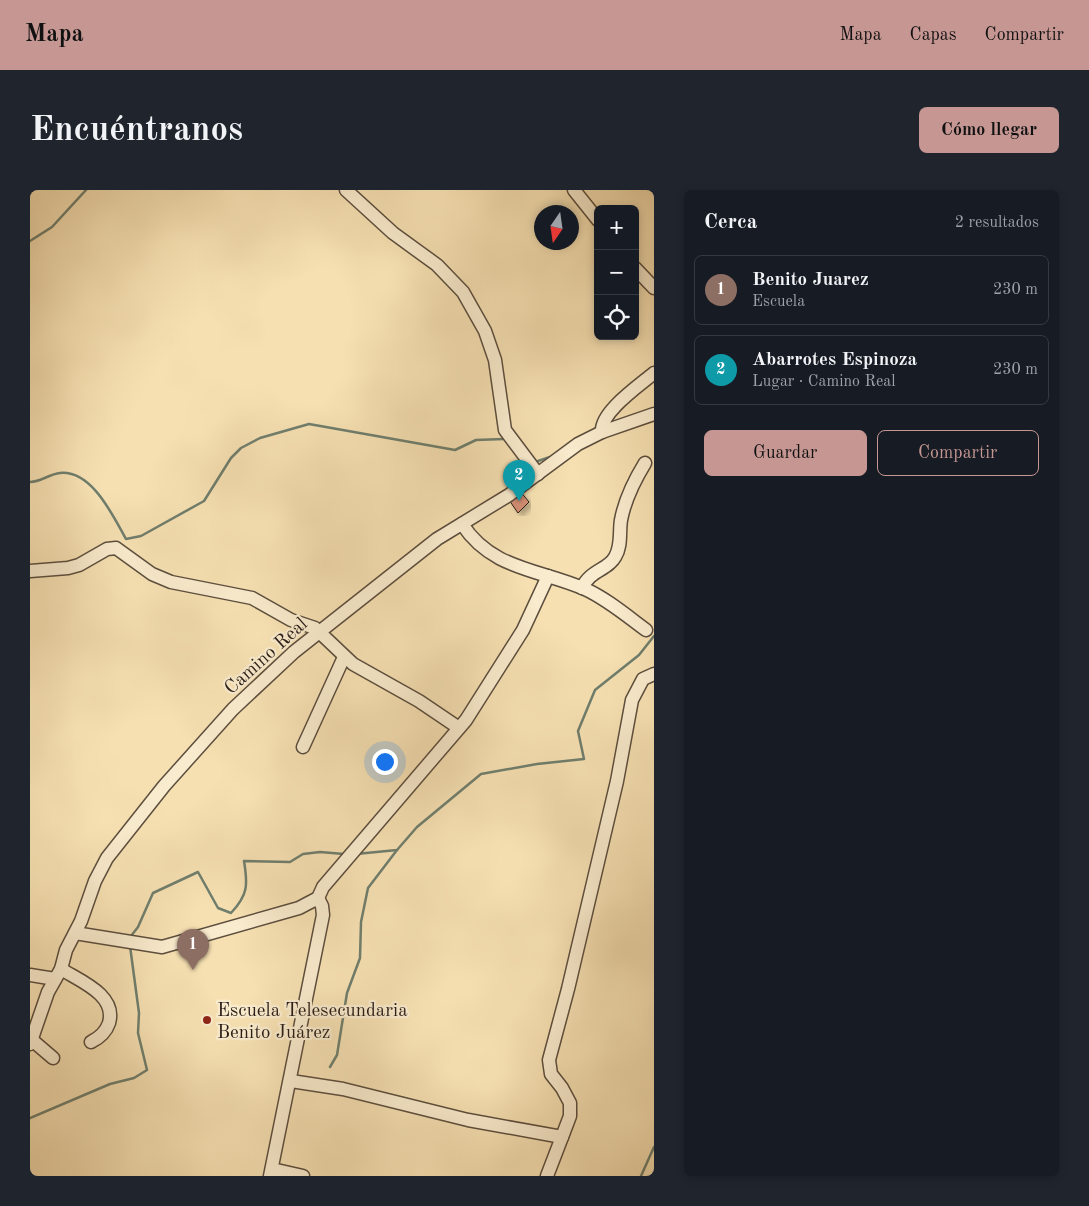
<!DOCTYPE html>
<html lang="es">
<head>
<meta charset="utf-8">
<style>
  :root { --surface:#171b24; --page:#20242c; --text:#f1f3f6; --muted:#9ea1a6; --line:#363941; --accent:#c59692 }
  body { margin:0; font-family:"Old Standard TT",serif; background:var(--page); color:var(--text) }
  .controls { position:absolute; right:15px; top:15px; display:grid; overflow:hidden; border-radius:8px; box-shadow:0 2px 8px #0003 }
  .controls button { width:45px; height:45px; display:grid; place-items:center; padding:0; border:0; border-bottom:1px solid var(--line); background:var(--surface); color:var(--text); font:25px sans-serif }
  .compass { position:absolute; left:504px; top:15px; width:45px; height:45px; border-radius:50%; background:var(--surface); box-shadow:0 2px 8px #0003; rotate:193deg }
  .you { position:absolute; left:354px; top:571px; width:18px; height:18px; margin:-12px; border:4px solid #fff; border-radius:50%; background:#1a73e8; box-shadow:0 0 0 8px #1a73e833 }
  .badge { display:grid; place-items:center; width:32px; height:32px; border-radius:50%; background:var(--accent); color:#fff; font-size:16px; font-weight:700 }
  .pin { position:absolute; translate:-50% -41px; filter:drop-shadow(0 1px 2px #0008) }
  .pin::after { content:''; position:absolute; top:26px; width:18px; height:15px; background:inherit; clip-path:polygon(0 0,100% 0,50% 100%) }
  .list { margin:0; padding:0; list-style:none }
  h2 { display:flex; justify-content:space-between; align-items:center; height:65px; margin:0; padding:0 20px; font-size:21px }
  h2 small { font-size:16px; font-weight:400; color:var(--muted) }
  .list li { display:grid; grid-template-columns:32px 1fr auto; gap:15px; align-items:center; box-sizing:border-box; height:70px; margin:0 10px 10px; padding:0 10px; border:1px solid var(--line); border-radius:8px }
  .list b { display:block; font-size:19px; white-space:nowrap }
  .list p { margin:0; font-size:16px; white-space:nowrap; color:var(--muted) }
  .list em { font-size:16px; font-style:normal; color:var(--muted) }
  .actions { display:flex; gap:10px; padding:15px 20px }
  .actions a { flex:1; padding:11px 0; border:1px solid var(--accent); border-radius:8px; text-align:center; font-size:18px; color:var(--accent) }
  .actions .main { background:var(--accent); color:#111 }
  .icon { flex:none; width:28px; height:28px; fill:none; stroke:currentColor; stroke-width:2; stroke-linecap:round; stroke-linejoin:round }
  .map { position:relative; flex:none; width:624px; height:986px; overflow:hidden; border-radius:8px }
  header { display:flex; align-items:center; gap:30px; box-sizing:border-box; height:70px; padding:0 25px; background:var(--accent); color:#111 }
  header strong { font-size:24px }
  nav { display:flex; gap:28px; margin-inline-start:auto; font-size:18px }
  .intro { display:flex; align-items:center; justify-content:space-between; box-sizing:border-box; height:120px; padding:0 30px }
  h1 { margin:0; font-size:35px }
  .button { padding:12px 22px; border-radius:8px; background:var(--accent); color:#111; font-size:18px; font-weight:700 }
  main { display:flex; gap:30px; padding:0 30px }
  aside { flex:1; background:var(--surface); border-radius:8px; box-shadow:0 2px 8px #0003 }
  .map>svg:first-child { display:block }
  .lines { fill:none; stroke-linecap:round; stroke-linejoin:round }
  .stream { stroke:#6f7e6d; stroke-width:2.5 }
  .building { fill:#d58f76; stroke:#281d17; filter:url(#shadow) }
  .minor-casing { stroke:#5c4e3e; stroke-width:15 }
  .minor { stroke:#f9ebcd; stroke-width:12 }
  .poi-dot { fill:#8f2418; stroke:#f9ebcd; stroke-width:2 }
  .labels { text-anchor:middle; stroke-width:4.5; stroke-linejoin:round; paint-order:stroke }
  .street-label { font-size:19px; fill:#281d17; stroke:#f9ebcd }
  .poi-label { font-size:19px; fill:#281d17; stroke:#f9ebcd; text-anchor:start }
</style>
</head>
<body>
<header>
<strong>Mapa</strong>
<nav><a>Mapa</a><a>Capas</a><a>Compartir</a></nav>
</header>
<div class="intro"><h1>Encuéntranos</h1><a class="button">Cómo llegar</a></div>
<main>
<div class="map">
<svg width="624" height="986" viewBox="0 0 624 986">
  <defs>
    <filter id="shadow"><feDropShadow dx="4" dy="4" stdDeviation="2.5" flood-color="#0004"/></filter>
  </defs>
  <rect width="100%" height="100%" fill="#f6e0b2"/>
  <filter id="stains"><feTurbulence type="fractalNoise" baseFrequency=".004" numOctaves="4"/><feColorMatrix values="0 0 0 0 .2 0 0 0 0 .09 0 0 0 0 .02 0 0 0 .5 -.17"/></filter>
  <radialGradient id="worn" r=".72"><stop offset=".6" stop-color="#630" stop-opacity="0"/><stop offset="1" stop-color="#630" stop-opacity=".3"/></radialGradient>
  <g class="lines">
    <g class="stream">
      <path d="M0 51 22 37 56 0"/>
      <path d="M505 272 520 267"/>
      <path d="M0 292C11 292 19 284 30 283 62 280 83 326 96 349L111 346 174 311 201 268 211 258 230 248 279 234 425 260 446 250 474 249"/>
      <path d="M326 664 367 660 387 637 451 584 507 574 554 569 548 541 565 500 609 465 624 446"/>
      <path d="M101 746 108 737 123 703 168 682 188 718 201 723C218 705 218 695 214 671L260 672 273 664 290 662 314 664"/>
      <path d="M300 877 307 865 317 803 330 768 331 732 338 698 367 660"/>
      <path d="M0 928 80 894 104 888 117 880 108 843 109 823 100 756"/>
      <path d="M611 986 624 957"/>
    </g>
  </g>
  <path class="building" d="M490 301 499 312 488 323 479 310Z"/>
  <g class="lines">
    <g class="minor-casing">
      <g id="minor">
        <path d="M316 0 363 43 407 75 433 102 455 141 465 170 475 240 508 284"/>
        <path d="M544 0 568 30"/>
        <path d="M605 78 624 98"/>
        <path d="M572 242C570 222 610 195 624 183"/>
        <path d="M432 334C462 380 509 379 555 399 577 409 597 426 616 440"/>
        <path d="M0 381 38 378 49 375 77 359 86 358 122 384 141 392 222 408 261 430 285 438 323 474 389 511 429 538"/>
        <path d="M552 398C560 380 578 380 585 367 592 356 589 342 591 330 595 309 604 291 615 273"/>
        <path d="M273 557 314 467"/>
        <path d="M45 743 132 757 269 718 288 708 293 697 436 530 493 440 518 386"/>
        <path d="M31 779C50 791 87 805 79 833 76 842 69 848 61 852"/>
        <path d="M0 785 25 789"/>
        <path d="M2 850 23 868"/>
        <path d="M0 854 18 802 31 779 36 760 51 731 65 691 77 668 134 596 203 519 264 462 407 349 479 305 548 254 572 242 624 224"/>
        <path d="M261 891 313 899 438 930 532 947 517 986"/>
        <path d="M532 947 540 926V913L532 898 521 884 519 870 538 799 587 591 602 510 613 489 624 484"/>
        <path d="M242 979 273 986"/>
        <path d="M240 986 293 725 292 716 288 708"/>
      </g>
    </g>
    <use href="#minor" class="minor"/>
  </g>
  <circle class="poi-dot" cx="177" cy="830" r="5"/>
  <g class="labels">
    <g class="street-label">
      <text transform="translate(235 465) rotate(-42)" y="7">Camino Real</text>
    </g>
    <g class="poi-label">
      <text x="187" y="826">Escuela Telesecundaria<tspan x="187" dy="22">Benito Juárez</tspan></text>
    </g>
  </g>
  <rect width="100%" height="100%" filter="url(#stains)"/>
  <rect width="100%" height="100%" fill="url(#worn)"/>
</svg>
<div class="controls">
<button>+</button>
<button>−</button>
<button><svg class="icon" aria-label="locate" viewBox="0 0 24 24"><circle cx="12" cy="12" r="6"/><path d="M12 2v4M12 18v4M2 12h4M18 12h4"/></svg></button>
</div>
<svg class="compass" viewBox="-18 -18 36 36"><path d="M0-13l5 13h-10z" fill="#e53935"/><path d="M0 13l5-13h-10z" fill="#9ea1a6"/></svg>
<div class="you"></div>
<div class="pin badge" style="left:163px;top:780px;background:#8d6e63">1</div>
<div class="pin badge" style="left:489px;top:311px;background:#0f9aa8">2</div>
</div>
<aside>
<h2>Cerca<small>2 resultados</small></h2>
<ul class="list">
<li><span class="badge" style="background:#8d6e63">1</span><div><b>Benito Juarez</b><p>Escuela</p></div><em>230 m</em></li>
<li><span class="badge" style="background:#0f9aa8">2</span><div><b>Abarrotes Espinoza</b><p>Lugar · Camino Real</p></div><em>230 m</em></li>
</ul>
<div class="actions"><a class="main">Guardar</a><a>Compartir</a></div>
</aside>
</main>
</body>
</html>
